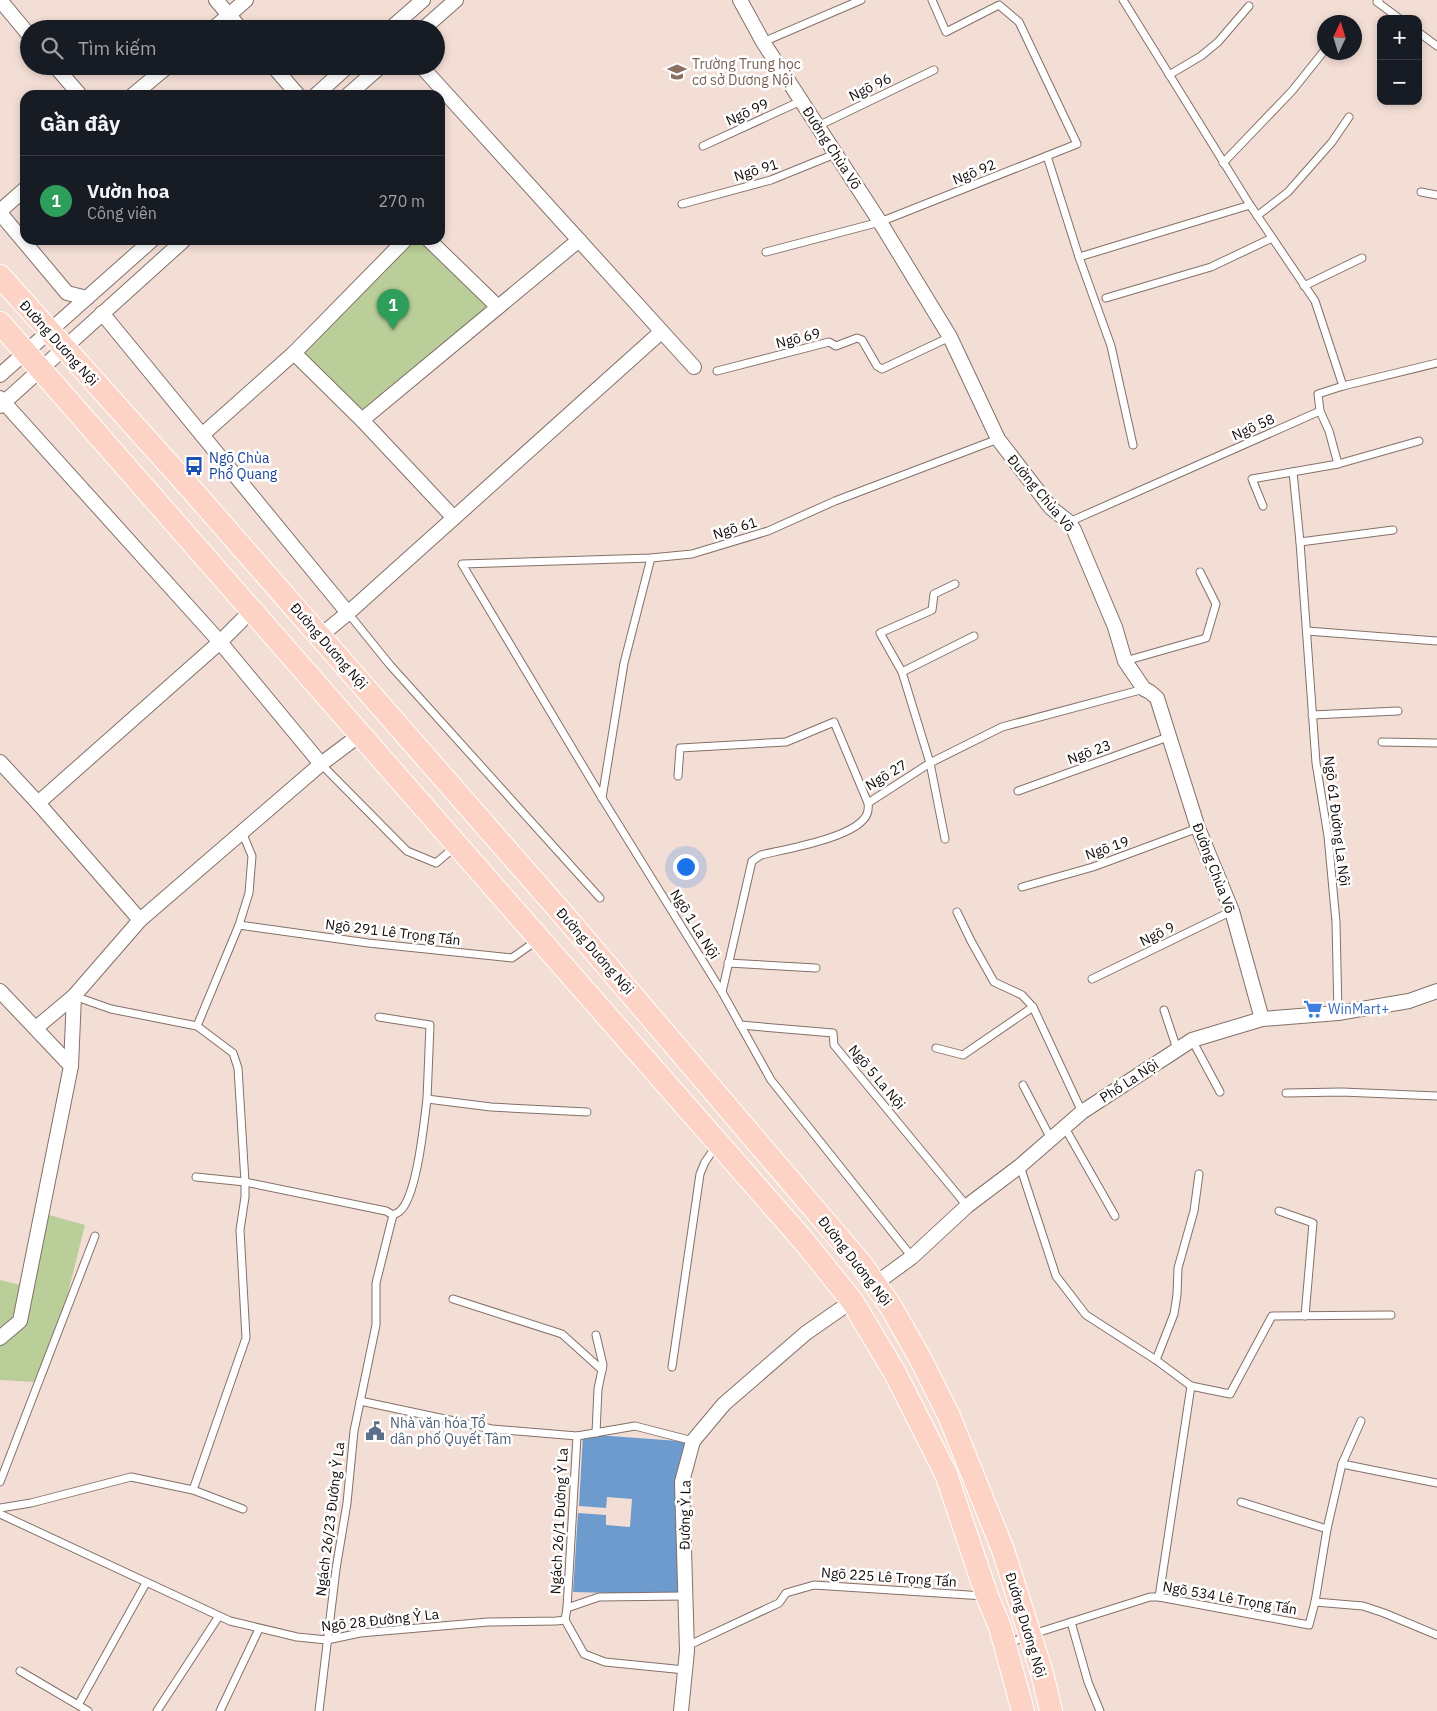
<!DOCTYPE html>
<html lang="vi">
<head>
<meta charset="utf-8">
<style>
  :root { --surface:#171b24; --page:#20242c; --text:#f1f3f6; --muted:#9ea1a6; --line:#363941; --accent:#b6a4dc }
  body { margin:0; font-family:"IBM Plex Sans",sans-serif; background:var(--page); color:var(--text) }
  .controls { position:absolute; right:15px; top:15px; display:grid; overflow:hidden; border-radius:10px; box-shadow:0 2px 8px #0003 }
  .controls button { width:45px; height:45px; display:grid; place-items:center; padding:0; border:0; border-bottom:1px solid var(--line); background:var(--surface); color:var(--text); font:25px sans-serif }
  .compass { position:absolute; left:1317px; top:15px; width:45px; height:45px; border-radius:50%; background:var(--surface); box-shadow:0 2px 8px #0003; rotate:4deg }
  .you { position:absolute; left:685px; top:866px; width:18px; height:18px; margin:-12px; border:4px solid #fff; border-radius:50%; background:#1a73e8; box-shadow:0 0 0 8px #1a73e833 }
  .badge { display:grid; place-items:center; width:32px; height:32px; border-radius:50%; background:var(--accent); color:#fff; font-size:16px; font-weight:700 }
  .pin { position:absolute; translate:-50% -41px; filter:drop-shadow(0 1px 2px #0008) }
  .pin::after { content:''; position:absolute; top:26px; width:18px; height:15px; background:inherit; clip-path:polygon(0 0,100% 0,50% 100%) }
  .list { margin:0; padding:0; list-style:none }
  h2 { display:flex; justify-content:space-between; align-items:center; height:65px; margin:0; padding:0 20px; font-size:21px }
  h2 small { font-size:16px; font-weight:400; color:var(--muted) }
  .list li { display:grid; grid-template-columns:32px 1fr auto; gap:15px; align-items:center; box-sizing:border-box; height:90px; padding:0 20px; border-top:1px solid var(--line) }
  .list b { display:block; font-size:19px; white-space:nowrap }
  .list p { margin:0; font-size:16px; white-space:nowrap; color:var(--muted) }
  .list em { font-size:16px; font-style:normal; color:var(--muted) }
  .icon { flex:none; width:28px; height:28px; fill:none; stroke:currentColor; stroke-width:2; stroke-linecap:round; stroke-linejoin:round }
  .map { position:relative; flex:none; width:1437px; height:1711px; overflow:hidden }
  .search { position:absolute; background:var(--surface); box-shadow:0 2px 8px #0003; left:20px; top:20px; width:425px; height:55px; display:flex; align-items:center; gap:12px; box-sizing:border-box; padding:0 18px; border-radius:28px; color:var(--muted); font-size:19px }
  .panel { position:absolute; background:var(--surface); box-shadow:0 2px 8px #0003; left:20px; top:90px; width:425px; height:155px; border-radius:15px }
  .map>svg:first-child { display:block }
  .green { fill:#b9ce98 }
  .water { fill:#6d9bce }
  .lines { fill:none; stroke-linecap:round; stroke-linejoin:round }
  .lane-casing { stroke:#837169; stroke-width:9 }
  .street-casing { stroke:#837169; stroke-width:16 }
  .primary-casing { stroke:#fff; stroke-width:24 }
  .lane { stroke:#fff; stroke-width:7 }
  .street { stroke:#fff; stroke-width:14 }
  .primary { stroke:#fdd3c5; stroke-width:22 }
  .labels { text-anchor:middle; stroke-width:5; stroke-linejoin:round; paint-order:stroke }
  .education-label { font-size:14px; fill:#785e54; stroke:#fff; text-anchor:start }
  .street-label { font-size:14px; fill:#110a08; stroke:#fff }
  .transit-label { font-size:14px; fill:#164399; stroke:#fff; text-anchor:start }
  .shop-label { font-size:14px; fill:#366cbe; stroke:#fff; text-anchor:start }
  .service-label { font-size:14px; fill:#4e5e75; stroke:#fff; text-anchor:start }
</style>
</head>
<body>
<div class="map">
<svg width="1437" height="1711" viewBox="0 0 1437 1711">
  <rect width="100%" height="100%" fill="#f3ded5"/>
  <g class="green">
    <path d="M408 240H426L495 307 362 417 298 353Z"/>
    <path d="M42 1213 85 1225 58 1333 34 1382 0 1380V1339L21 1321Z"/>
    <path d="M0 1280 25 1286 18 1320 0 1336Z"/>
  </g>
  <path class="water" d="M583 1434 692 1442 681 1482 684 1595 573 1592 578 1513 606 1515V1525L630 1527 632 1499 607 1497 606 1508 579 1506Z"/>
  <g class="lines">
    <g class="lane-casing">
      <g id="lane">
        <path d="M1123 0 1250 205 1315 301 1343 386"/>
        <path d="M1379 0 1377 2 1400 19"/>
        <path d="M1418 32 1437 46"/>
        <path d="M763 42 861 0"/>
        <path d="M1169 75 1201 56 1218 42 1249 6"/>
        <path d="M818 126 934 70"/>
        <path d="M703 146 801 101"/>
        <path d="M1047 156 1079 257 1250 205"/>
        <path d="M1223 163 1292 91 1324 51"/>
        <path d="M1421 192 1437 195"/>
        <path d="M682 204 771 180 835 154"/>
        <path d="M1257 216 1288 192 1332 142 1349 117"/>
        <path d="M766 252 880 222 1077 144 1019 22 999 5 946 32 932 0"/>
        <path d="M1079 257 1111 346 1133 445"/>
        <path d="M1304 286 1362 258"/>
        <path d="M1106 298 1211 267 1272 238"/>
        <path d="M717 371 829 342 836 346 857 338 862 340 877 366 882 369 950 337"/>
        <path d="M1320 411 1318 394 1343 386 1437 363"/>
        <path d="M1293 472 1300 542 1316 763 1328 836 1336 922 1338 1013"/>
        <path d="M1263 506 1252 479 1338 464"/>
        <path d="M1069 522 1320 411 1329 431 1338 464 1419 441"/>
        <path d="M1300 542 1393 530"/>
        <path d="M348 613 390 665 600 898"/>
        <path d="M1307 631 1437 641"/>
        <path d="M1125 661 1206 638 1216 604 1200 572"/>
        <path d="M902 672 974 636"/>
        <path d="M1312 715 1398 711"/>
        <path d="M1382 742 1437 743"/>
        <path d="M321 764 407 851 436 863 456 846"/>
        <path d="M678 776 680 748 786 742 834 722 868 803 930 763 1002 727 1144 689"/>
        <path d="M1018 791 1168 737"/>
        <path d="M602 798 624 663 651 558"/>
        <path d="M945 839 930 763 902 672 880 633 932 610 934 594 955 584"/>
        <path d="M1022 887 1093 867 1198 828"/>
        <path d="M957 912 971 941 994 982 1022 995 1033 1007"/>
        <path d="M239 925 368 943 512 958 536 941"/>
        <path d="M728 963 816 968"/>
        <path d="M1092 979 1232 911"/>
        <path d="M722 992 752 861 761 855C786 849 846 839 863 820 868 815 869 810 868 803"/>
        <path d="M74 996 111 1009 197 1026 239 925 249 893 252 856 242 832"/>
        <path d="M1164 1010 1177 1049"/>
        <path d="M379 1017 430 1025 427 1099 491 1107 587 1112"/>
        <path d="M740 1025 833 1033 834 1045 967 1206"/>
        <path d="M1192 1040 1220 1092"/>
        <path d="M936 1048 963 1055 1033 1007 1082 1112"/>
        <path d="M1023 1085 1051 1139"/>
        <path d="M1286 1093 1342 1092 1437 1096"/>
        <path d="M1065 1128 1115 1216"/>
        <path d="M1020 1166 1056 1276 1086 1315 1156 1360 1191 1386 1230 1394 1272 1316 1391 1315"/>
        <path d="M196 1177 245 1182 386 1211 393 1215"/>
        <path d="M1279 1211 1313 1223 1305 1316"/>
        <path d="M393 1215C395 1214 398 1213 400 1211 417 1196 424 1123 427 1099"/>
        <path d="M912 1257 771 1080 722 992 602 798 462 564 651 558 692 554 768 531 835 501 998 439"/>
        <path d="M453 1299 562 1334 602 1370"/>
        <path d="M596 1335 603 1365 598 1389 596 1433"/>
        <path d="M1156 1360 1174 1314 1177 1295 1178 1268 1194 1211 1199 1174"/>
        <path d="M672 1367 700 1174 705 1162 716 1146"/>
        <path d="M360 1401 492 1429 577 1436 635 1426 693 1441"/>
        <path d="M1342 1464 1437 1483"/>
        <path d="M0 1482 95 1236"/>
        <path d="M193 1490 246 1338 240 1230 245 1197V1182L238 1068 233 1053 197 1026"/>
        <path d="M0 1508 31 1503 131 1477 193 1490 243 1509"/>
        <path d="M0 1514 230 1621 297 1637 327 1640 360 1633 488 1622 556 1621 565 1620"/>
        <path d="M1327 1529 1342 1464 1361 1421"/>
        <path d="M1159 1597 1191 1386"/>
        <path d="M1315 1602 1363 1606 1384 1613 1437 1635"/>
        <path d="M567 1608 577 1436"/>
        <path d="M565 1620 584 1654 605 1662 685 1670"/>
        <path d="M565 1620 567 1608 599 1597 685 1596"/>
        <path d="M1071 1622 1088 1682 1100 1711"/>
        <path d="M1007 1644 1030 1635 1150 1597H1159L1309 1625 1315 1602 1327 1529 1241 1502"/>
        <path d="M687 1646 779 1603 786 1593 814 1585 984 1596"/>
        <path d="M20 1671 88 1711"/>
        <path d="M78 1705 146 1583"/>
        <path d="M157 1711 219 1616"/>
        <path d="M220 1711 259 1629"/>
        <path d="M319 1711 336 1569 347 1503 354 1431 376 1325V1283L393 1215"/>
      </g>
    </g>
    <g class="street-casing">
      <g id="street">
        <path d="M0 0 29 35"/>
        <path d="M216 0 241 29"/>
        <path d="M740 0 763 42 880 222 950 337 998 439 1051 508 1069 522 1074 530 1115 627 1125 661 1144 689 1150 692 1157 698 1198 828 1232 911 1262 1019"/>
        <path d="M213 29 246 0"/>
        <path d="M390 29 423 0"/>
        <path d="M423 29 456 0"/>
        <path d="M55 66 80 95"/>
        <path d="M273 66 298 95"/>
        <path d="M421 66 694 367"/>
        <path d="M133 95 168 66"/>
        <path d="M316 95 348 66"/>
        <path d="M348 95 381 66"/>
        <path d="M0 211 25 189"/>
        <path d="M0 213 67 293 87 298"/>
        <path d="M429 240 498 307"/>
        <path d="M102 313 348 613"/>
        <path d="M294 353 362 420 454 518"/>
        <path d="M0 375 152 240"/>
        <path d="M0 398 220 642 321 764"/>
        <path d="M0 406 184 240"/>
        <path d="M362 420 579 240"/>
        <path d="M202 435 294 353 405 240"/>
        <path d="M320 636 348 613 661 332"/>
        <path d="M0 762 38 803 140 920"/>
        <path d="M38 803 220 642 252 610"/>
        <path d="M0 991 71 1066"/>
        <path d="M36 1028 74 996"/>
        <path d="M875 1284 912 1257 967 1206 1020 1166 1082 1112 1192 1040 1262 1019 1338 1013 1409 1001 1437 991"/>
        <path d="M0 1338 20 1321 71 1066 74 996 140 920 321 764 361 734"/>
        <path d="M681 1711 687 1651 682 1482 693 1441 724 1404 806 1333 852 1301"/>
      </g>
    </g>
    <g class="primary-casing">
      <g id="primary">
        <path d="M0 276 192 490 568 920 862 1265 891 1307 920 1358 949 1416 1003 1550 1042 1673 1051 1711"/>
        <path d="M0 323 803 1240 852 1301 867 1326 895 1373 946 1474 987 1596 1000 1627 1023 1711"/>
      </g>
    </g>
    <use href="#lane" class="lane"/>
    <use href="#street" class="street"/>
    <use href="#primary" class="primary"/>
  </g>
  <defs>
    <g id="school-bare" transform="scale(1.5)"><path d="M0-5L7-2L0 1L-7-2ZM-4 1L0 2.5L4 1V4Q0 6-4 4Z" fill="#8d6e63" stroke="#fff" stroke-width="2.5" paint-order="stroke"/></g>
    <g id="bus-bare" transform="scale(1.5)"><path d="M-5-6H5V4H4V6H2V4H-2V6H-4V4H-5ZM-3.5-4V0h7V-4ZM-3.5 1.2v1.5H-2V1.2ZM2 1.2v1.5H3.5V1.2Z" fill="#1a4fb4" stroke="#fff" stroke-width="2.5" paint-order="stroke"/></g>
    <g id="supermarket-bare" transform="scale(1.5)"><path d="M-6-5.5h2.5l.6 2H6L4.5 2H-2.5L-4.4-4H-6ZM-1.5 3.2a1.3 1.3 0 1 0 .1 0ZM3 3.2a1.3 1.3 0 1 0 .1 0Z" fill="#3f7fe0" stroke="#fff" stroke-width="2.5" paint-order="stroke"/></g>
    <g id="civic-bare" transform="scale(1.5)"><path d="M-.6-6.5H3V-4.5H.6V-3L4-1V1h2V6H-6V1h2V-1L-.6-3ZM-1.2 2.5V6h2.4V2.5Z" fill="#5c6f8a" stroke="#fff" stroke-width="2.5" paint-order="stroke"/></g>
  </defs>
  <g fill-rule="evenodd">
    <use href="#school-bare" x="677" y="72"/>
    <use href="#bus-bare" x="194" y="466"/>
    <use href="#supermarket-bare" x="1313" y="1009"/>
    <use href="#civic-bare" x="375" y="1431"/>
  </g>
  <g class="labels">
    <g class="education-label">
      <text x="692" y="69">Trường Trung học<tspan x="692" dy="16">cơ sở Dương Nội</tspan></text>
    </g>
    <g class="street-label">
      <text transform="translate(870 87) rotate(-26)" y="5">Ngõ 96</text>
      <text transform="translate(747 112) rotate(-25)" y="5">Ngõ 99</text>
      <text transform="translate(832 148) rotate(57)" y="5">Đường Chùa Võ</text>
      <text transform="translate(756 170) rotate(-17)" y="5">Ngõ 91</text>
      <text transform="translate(974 172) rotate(-22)" y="5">Ngõ 92</text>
      <text transform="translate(798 338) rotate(-14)" y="5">Ngõ 69</text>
      <text transform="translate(59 343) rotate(48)" y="5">Đường Dương Nội</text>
      <text transform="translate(1253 427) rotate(-24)" y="5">Ngõ 58</text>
      <text transform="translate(1041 493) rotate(50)" y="5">Đường Chùa Võ</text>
      <text transform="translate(735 528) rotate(-17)" y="5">Ngõ 61</text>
      <text transform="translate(329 646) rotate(49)" y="5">Đường Dương Nội</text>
      <text transform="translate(1089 752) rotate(-20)" y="5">Ngõ 23</text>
      <text transform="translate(886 775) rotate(-31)" y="5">Ngõ 27</text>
      <text transform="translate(1337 821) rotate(83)" y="5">Ngõ 61 Đường La Nội</text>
      <text transform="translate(1107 848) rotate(-19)" y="5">Ngõ 19</text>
      <text transform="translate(1214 868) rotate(69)" y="5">Đường Chùa Võ</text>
      <text transform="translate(695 924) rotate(58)" y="5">Ngõ 1 La Nội</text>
      <text transform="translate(393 932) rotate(7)" y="5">Ngõ 291 Lê Trọng Tấn</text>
      <text transform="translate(1157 934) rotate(-26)" y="5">Ngõ 9</text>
      <text transform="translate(595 951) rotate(49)" y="5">Đường Dương Nội</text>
      <text transform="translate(877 1077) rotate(50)" y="5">Ngõ 5 La Nội</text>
      <text transform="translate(1129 1081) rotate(-33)" y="5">Phố La Nội</text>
      <text transform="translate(855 1261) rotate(52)" y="5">Đường Dương Nội</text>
      <text transform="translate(685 1515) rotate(-89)" y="5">Đường Ỷ La</text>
      <text transform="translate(330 1519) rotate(-83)" y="5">Ngách 26/23 Đường Ỷ La</text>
      <text transform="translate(559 1521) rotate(-87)" y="5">Ngách 26/1 Đường Ỷ La</text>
      <text transform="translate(889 1577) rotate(4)" y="5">Ngõ 225 Lê Trọng Tấn</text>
      <text transform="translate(1230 1598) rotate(10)" y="5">Ngõ 534 Lê Trọng Tấn</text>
      <text transform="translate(380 1620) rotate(-6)" y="5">Ngõ 28 Đường Ỷ La</text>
      <text transform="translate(1026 1625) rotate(73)" y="5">Đường Dương Nội</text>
    </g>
    <g class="transit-label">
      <text x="209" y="463">Ngõ Chùa<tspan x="209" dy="16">Phổ Quang</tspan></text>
    </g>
    <g class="shop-label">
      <text x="1328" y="1014">WinMart+</text>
    </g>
    <g class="service-label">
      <text x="390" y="1428">Nhà văn hóa Tổ<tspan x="390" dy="16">dân phố Quyết Tâm</tspan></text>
    </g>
  </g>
</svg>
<div class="controls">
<button>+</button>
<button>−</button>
</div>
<svg class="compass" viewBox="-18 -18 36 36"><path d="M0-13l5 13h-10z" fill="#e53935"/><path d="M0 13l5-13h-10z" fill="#9ea1a6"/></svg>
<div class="you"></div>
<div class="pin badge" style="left:393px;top:330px;background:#2e9e5b">1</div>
<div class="search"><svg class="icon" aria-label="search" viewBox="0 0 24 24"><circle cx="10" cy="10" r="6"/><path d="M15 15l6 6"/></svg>Tìm kiếm</div>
<section class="panel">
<h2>Gần đây<small></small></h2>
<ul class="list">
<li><span class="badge" style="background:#2e9e5b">1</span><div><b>Vườn hoa</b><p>Công viên</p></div><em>270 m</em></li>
</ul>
</section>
</div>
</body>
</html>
